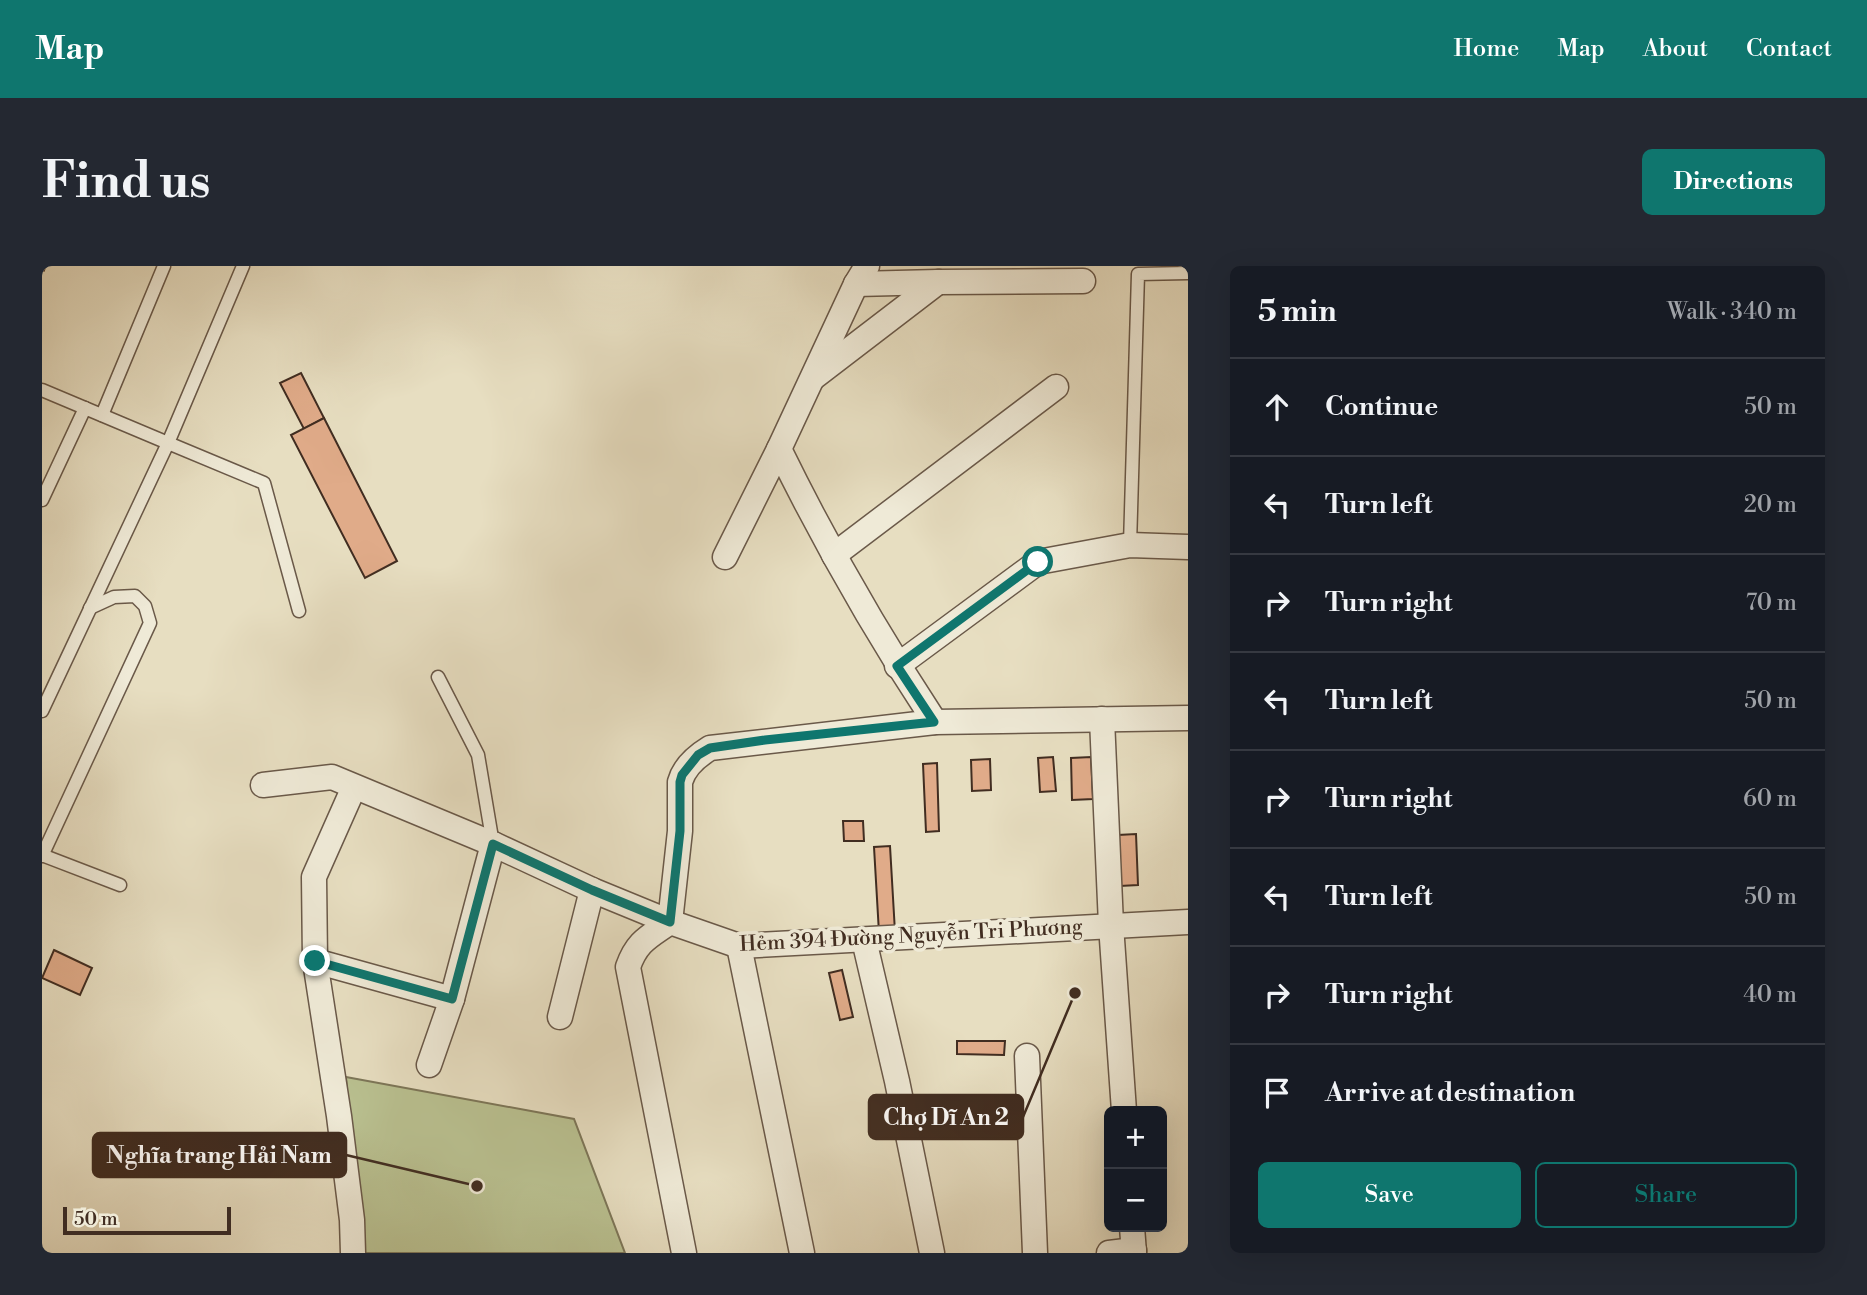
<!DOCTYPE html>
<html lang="en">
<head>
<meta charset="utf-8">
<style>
  :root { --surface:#171b24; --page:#242831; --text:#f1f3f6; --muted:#9ea1a6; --line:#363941; --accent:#0f766e }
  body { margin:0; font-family:"Libre Bodoni",serif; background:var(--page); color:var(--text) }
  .controls { position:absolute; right:21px; bottom:21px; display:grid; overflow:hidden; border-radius:10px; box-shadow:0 7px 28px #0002 }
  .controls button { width:63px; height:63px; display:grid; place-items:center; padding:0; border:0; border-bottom:2px solid var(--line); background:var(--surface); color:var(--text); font:35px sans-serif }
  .scale { position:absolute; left:21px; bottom:18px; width:168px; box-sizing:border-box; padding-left:7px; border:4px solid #412d21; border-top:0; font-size:19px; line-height:24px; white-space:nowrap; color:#412d21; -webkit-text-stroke:5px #efead7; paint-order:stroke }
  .stop { position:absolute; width:21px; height:21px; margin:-16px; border:5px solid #0f766e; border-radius:50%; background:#fff }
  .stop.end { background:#0f766e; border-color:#fff; box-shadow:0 2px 7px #0008 }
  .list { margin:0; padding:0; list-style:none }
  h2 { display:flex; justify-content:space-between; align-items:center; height:91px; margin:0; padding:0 28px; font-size:30px }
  h2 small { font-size:23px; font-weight:400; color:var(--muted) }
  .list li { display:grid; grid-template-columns:46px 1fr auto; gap:21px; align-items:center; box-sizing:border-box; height:98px; padding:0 28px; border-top:2px solid var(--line) }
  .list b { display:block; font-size:26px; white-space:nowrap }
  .list em { font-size:23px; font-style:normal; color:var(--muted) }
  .actions { display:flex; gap:14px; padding:21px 28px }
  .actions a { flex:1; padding:16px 0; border:2px solid var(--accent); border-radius:10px; text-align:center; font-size:24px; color:var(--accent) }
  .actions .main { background:var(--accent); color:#fff }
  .icon { flex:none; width:38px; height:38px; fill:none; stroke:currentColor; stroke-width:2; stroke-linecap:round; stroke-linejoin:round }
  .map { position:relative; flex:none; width:1146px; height:987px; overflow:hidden; border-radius:10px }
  header { display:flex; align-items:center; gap:42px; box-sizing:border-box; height:98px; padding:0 35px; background:var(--accent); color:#fff }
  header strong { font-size:33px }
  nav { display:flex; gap:38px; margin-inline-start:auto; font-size:24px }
  .intro { display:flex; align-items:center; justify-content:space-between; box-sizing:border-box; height:168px; padding:0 42px }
  h1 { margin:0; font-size:49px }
  .button { padding:18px 32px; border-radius:10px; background:var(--accent); color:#fff; font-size:24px; font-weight:700 }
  main { display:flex; gap:42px; padding:0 42px }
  aside { flex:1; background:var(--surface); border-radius:10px; box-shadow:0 7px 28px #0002 }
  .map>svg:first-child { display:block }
  .green { fill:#b9c090; stroke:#7d7658; stroke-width:2 }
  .building { fill:#e0ab89; stroke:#412d21; stroke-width:2 }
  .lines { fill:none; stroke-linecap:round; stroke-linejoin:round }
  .service-casing { stroke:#6a5949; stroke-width:15 }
  .minor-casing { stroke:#6a5949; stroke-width:27 }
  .service { stroke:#efead7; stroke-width:12 }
  .minor { stroke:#efead7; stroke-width:24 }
  .rail { stroke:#412d21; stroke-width:5; stroke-dasharray:12 12; stroke-linecap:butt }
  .route { stroke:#0f766e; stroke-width:9 }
  .labels { text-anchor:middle; stroke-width:7; stroke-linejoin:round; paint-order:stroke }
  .street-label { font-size:21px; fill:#412d21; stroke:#efead7 }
  .leader { fill:none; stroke:#412d21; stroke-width:2.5 }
  .callout-dot { fill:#412d21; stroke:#efead7; stroke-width:2.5 }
  .callout { fill:#412d21; stroke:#412d21; stroke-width:2.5 }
  .callout-label { font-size:23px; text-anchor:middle; font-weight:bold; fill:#fff }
</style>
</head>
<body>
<header>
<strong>Map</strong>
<nav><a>Home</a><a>Map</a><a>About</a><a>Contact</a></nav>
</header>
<div class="intro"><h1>Find us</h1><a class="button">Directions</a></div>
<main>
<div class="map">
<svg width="1146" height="987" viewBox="0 0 1146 987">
  <rect width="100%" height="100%" fill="#e7dec1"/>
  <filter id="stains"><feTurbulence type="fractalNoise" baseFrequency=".00286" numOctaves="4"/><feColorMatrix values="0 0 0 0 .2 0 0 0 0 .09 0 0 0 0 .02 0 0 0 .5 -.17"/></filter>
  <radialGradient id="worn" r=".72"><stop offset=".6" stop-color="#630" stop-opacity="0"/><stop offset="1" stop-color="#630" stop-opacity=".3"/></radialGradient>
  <path class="green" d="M304 811 532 853 583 987H317Z"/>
  <g class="building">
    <path d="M259 107 282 152 262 163 238 117Z"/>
    <path d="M282 152 355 295 323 312 249 169Z"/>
    <path d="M1011 491 1014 525 998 526 996 492Z"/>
    <path d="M1049 491 1051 533 1030 534 1029 492Z"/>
    <path d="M948 493 949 524 930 525 929 494Z"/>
    <path d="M895 497 897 565 884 566 881 498Z"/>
    <path d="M801 555H821L822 575H802Z"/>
    <path d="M1094 568 1096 619 1078 620 1076 569Z"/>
    <path d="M848 580 853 666 837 667 832 581Z"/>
    <path d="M12 684 50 702 38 729 0 712Z"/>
    <path d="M800 704 811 751 798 754 787 707Z"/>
    <path d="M915 775H963L962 789 915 788Z"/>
  </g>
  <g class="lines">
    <g class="service-casing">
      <g id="service">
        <path d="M201 0 126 177 222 217 257 345"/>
        <path d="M0 124 126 177 0 445"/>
        <path d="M60 149 122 0"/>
        <path d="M0 234 43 142"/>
        <path d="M1088 279 1096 8 1146 7"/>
        <path d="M396 411 436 489 451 578"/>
        <path d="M0 589 78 619"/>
        <path d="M0 590 108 357 103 340 93 330 72 331 48 342"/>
      </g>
    </g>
    <g class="minor-casing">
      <g id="minor">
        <path d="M814 18 896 16 1041 15"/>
        <path d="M772 111 896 16"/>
        <path d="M737 183C783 277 835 368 893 456"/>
        <path d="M792 289 1014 121"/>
        <path d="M683 291 737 183 814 18 825 0"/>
        <path d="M855 400 996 296 1088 279 1146 281"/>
        <path d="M1060 453 1069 659 1082 845"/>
        <path d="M221 519 290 511 451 578 550 624 628 656 697 680 1146 656"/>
        <path d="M822 674 855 815 890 987"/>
        <path d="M697 680 760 987"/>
        <path d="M273 695 410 733"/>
        <path d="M518 751 550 624"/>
        <path d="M985 790 993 987"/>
        <path d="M387 799 410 733 451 578"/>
        <path d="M1090 961 1092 987"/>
        <path d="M311 987 310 954 297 850 273 695 272 611 312 521"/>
        <path d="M642 987 586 701C595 675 607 671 628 656L638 565V516C642 501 655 490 668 482L893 456 1146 452"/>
        <path d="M1067 987 1092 984"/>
      </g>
    </g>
    <use href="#service" class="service"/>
    <use href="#minor" class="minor"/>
    <path class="rail" d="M0 5 2 0"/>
  </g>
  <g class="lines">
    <path class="route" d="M273 695 410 733 451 578 550 624 628 656 638 565V516L640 509 656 489 668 482 723 474 892 456 855 400 996 296"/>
  </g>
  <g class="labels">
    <g class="street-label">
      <text transform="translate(869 669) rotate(-3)" y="7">Hẻm 394 Đường Nguyễn Tri Phương</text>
    </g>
  </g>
  <path class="leader" d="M1033 727L981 851M435 920L304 889"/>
  <g class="callout-dot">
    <circle cx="1033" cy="727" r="7"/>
    <circle cx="435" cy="920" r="7"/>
  </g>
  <g class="callout">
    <rect x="827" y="829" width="154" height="44" rx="7"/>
    <rect x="51" y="867" width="253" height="44" rx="7"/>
  </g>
  <g class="callout-label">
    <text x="904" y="859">Chợ Dĩ An 2</text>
    <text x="177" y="897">Nghĩa trang Hải Nam</text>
  </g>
  <rect width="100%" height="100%" filter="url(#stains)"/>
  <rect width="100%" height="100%" fill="url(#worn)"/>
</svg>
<div class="controls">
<button>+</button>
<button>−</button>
</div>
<div class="scale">50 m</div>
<div class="stop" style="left:996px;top:296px"></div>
<div class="stop end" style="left:273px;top:695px"></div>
</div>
<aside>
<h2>5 min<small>Walk · 340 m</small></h2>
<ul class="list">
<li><svg class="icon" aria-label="ahead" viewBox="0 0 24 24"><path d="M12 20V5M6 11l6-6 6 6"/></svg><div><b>Continue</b></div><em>50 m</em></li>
<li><svg class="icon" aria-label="left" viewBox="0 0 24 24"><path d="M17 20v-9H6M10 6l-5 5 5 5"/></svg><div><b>Turn left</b></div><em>20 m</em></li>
<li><svg class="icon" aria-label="right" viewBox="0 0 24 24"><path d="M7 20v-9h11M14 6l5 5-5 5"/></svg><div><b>Turn right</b></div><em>70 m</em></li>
<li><svg class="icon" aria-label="left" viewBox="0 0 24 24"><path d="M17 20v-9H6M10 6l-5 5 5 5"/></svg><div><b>Turn left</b></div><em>50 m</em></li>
<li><svg class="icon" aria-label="right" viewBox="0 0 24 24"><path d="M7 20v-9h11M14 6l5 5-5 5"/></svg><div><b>Turn right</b></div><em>60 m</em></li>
<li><svg class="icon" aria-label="left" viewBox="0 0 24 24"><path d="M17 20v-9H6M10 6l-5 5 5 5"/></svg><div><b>Turn left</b></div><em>50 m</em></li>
<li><svg class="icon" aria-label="right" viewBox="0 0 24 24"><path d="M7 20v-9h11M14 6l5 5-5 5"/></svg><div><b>Turn right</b></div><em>40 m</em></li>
<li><svg class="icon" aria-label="arrive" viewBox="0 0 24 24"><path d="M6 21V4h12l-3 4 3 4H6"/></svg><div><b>Arrive at destination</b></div></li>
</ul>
<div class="actions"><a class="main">Save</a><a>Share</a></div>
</aside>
</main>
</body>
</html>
